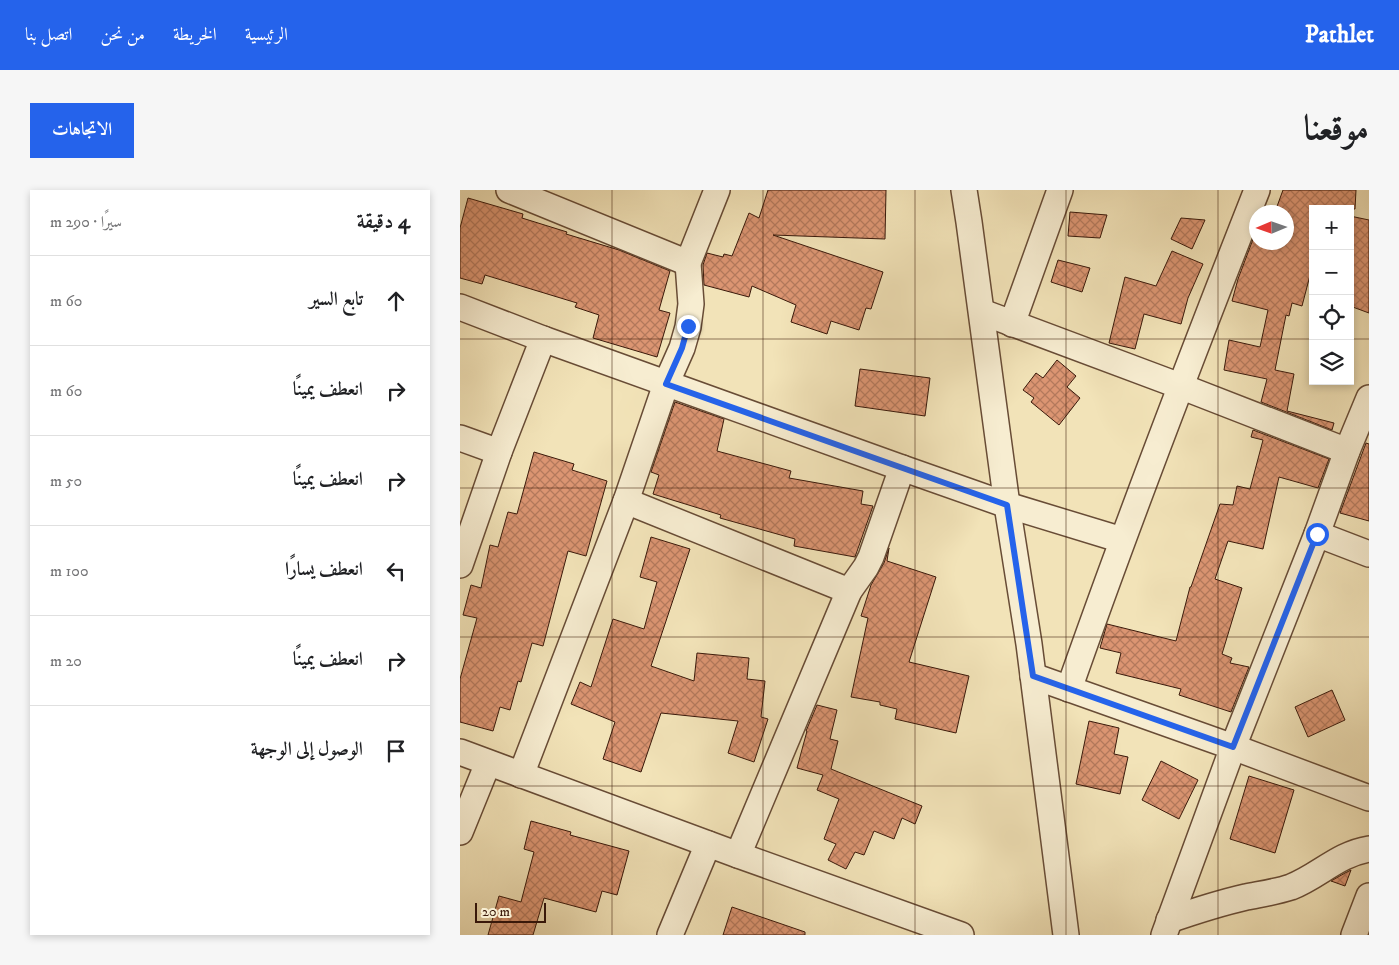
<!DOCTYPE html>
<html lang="ar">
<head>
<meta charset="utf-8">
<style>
  :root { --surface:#fff; --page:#f6f6f6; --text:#202124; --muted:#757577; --line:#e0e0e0; --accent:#2563eb }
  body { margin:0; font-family:"IM FELL DW Pica",Amiri,serif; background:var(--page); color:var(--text); direction:rtl }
  .controls { position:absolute; right:15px; top:15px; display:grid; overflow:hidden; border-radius:0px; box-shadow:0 2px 8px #0003 }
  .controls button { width:45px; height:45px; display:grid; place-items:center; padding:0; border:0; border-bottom:1px solid var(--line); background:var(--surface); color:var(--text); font:25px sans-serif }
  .compass { position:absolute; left:789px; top:15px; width:45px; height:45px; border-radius:50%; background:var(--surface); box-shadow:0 2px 8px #0003; rotate:268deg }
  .scale { position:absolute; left:15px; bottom:12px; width:71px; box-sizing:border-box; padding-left:5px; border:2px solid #3a190a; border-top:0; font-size:14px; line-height:18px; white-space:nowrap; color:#3a190a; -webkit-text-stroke:4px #f7edd1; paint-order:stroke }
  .stop { position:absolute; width:15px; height:15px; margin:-11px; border:4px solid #2563eb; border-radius:50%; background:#fff }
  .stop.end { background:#2563eb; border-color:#fff; box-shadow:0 1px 5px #0008 }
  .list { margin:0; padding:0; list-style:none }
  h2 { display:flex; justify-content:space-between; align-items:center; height:65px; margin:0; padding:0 20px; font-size:21px }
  h2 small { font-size:16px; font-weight:400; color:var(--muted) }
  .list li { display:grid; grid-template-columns:32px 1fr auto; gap:15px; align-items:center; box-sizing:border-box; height:90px; padding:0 20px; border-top:1px solid var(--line) }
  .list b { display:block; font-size:19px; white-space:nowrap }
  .list em { font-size:16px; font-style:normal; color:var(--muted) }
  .icon { flex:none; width:28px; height:28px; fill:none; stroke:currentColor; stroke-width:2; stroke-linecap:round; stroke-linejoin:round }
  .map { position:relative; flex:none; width:909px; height:745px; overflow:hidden; direction:ltr; border-radius:0px }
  header { display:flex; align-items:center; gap:30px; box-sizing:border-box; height:70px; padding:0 25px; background:var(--accent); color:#fff }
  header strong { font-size:24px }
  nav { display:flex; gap:28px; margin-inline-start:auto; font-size:18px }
  .intro { display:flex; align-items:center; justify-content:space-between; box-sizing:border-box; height:120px; padding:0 30px }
  h1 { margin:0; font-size:35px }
  .button { padding:12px 22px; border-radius:0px; background:var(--accent); color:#fff; font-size:18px; font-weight:700 }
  main { display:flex; gap:30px; padding:0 30px }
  aside { flex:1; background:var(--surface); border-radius:0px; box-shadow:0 2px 8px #0003 }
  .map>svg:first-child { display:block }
  .building { fill:url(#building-cross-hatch); stroke:#3a190a }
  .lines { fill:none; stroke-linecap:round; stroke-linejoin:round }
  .minor-casing { stroke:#684c36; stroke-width:28 }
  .minor { stroke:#f7edd1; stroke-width:25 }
  .route { stroke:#2563eb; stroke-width:6 }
  .grid { fill:none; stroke:#3a190a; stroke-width:1; stroke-opacity:0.55 }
</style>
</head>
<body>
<header>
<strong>Pathlet</strong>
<nav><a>الرئيسية</a><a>الخريطة</a><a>من نحن</a><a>اتصل بنا</a></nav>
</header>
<div class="intro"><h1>موقعنا</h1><a class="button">الاتجاهات</a></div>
<main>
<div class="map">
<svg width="909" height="745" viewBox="0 0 909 745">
  <defs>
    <pattern id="building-cross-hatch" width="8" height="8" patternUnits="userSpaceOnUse" patternTransform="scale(1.25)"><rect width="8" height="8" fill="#db9572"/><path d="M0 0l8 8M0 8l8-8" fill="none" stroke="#b3795c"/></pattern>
  </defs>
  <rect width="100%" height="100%" fill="#f2e3b8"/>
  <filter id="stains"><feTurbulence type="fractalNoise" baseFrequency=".004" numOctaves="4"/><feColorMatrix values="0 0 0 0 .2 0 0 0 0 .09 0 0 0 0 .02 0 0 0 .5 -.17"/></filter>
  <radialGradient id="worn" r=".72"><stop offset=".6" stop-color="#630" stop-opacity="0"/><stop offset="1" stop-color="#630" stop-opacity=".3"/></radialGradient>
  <g class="building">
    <path d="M308 0H426L425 49 313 45 423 82 411 119 406 118 399 140 371 131 367 144 331 132 336 115 292 96 289 107 244 95 243 75 247 63 263 67 264 64 272 66 289 23 299 28Z"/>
    <path d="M823 0H896L895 19H853V74L842 116 832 113 829 126 826 125 815 180 834 184 827 221 874 233 872 240 801 212 807 189 764 180 769 150 800 157 808 120 772 111 778 89 795 44 796 45V52H826V22H815Z"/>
    <path d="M8 8 63 24 62 28 107 42 106 44 159 60 210 81 199 120 210 123 197 167 133 148 139 125 115 117 117 113 25 85 22 94 0 88V38Z"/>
    <path d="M610 22 647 25 640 48 608 46Z"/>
    <path d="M890 26 909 30V123L890 116Z"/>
    <path d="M721 28 745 30 732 59 711 49Z"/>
    <path d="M712 61 743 74 728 108 721 134 684 124 675 159 649 153 665 87 696 96Z"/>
    <path d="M598 70 630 78 622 102 591 92Z"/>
    <path d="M597 170 616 186 607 197 620 208 599 235 571 212 574 208 563 200 576 183 583 188Z"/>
    <path d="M400 179 470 188 465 226 395 216Z"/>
    <path d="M215 212 264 229 257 261 331 281 329 288 403 301 401 314 413 316 395 367 334 356 335 349 260 328 261 325 193 304 199 285 191 282Z"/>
    <path d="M793 240 869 269 858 298 819 287 803 359 768 351 755 389 782 398 762 464 772 468 770 473 789 477 771 522 719 505 721 499 656 483 661 463 640 458 647 434 716 451 730 397H731L760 314 773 315 777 296 790 299 803 250 791 247Z"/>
    <path d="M906 253 909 254V331L880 323Z"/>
    <path d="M74 262 114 274 112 280 147 291 126 366 108 361 83 456 72 453 61 492 58 491 50 520 40 517 33 541 0 532V489L17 428 3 425 11 395 21 398 30 355 38 357 48 322 57 324Z"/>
    <path d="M191 347 230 359 191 476 234 491 237 463 289 468 287 489 305 491 301 527 308 529 294 572 268 563 278 531 201 523 181 582 143 569 155 532 111 514 120 492 131 497 153 429 184 439 197 392 180 387Z"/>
    <path d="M429 358 427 371 476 387 449 472 509 486 496 543 435 529 437 519 420 515V512L391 507 408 428 401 426 411 395 424 373Z"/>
    <path d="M872 500 885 530 848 547 835 517Z"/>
    <path d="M357 515 377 520 370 549 378 551 371 579 462 616 455 634 442 628 434 649 414 641 404 665 395 662 386 679 368 670 376 654 364 649 379 609 357 600 363 585 337 578 347 541H346Z"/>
    <path d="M629 531 659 538 654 564 668 567 660 604 616 594Z"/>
    <path d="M701 571 738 590 719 629 682 610Z"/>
    <path d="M789 586 834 600 815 663 770 649Z"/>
    <path d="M71 631 111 642 110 645 169 661 157 705 142 701 136 722 84 708 73 745H28L39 706 61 712 74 662 64 659Z"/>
    <path d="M891 680 885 696 871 691 885 683Z"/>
    <path d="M272 717 345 742V745H263Z"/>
  </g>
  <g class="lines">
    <g class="minor-casing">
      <g id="minor">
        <path d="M49 0 228 73"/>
        <path d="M504 0 509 32 547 315 569 454 606 745"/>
        <path d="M0 117 83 149 442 278 547 315 662 350"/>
        <path d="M522 122 720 196 887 261"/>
        <path d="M552 134 600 0"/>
        <path d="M0 248 39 262"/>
        <path d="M166 311 389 401"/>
        <path d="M857 344 909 364"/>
        <path d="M0 375 39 262 83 149"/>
        <path d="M573 486 773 557 909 608"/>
        <path d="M609 499C668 331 732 165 797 0"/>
        <path d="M0 562 278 665 501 745"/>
        <path d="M61 585 166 311 206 194 222 158 228 137 231 114 228 73 257 0"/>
        <path d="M0 642 28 573"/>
        <path d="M278 665 389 401 406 377 411 367 442 278"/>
        <path d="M709 730C735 721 760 713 786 707 801 704 816 702 831 697 859 686 878 664 909 659"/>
        <path d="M210 745 248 654"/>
        <path d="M704 745 773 557 857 344 887 261 909 208"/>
        <path d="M894 745 909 706"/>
      </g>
    </g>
    <use href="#minor" class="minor"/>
  </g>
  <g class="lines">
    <path class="route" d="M228 136 222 158 206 194 547 315 573 486 773 557 857 344"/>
  </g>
  <path class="grid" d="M152 0V745M303 0V745M455 0V745M606 0V745M758 0V745M0 149H853M890 149H909M0 298H909M0 447H909M0 596H909"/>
  <rect width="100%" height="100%" filter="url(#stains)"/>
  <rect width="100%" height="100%" fill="url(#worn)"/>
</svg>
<div class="controls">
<button>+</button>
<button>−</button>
<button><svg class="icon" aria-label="locate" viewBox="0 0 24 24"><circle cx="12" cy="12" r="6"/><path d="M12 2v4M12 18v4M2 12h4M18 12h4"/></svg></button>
<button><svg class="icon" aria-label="layers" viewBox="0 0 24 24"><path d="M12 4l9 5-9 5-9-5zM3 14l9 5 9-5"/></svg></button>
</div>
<svg class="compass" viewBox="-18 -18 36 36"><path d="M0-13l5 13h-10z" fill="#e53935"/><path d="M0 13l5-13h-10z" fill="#757577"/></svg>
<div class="scale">20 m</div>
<div class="stop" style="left:857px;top:344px"></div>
<div class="stop end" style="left:228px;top:136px"></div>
</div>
<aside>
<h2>4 دقيقة<small>سيرًا · 290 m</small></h2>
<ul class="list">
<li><svg class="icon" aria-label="ahead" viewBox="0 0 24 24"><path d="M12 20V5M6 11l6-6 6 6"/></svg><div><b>تابع السير</b></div><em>60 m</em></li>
<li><svg class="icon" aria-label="right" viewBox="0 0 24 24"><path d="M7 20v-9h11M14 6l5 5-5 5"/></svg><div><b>انعطف يمينًا</b></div><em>60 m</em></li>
<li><svg class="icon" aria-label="right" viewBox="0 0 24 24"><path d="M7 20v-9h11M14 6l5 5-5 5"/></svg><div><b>انعطف يمينًا</b></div><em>50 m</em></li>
<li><svg class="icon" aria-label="left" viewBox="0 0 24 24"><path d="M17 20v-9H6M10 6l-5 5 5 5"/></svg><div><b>انعطف يسارًا</b></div><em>100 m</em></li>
<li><svg class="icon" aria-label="right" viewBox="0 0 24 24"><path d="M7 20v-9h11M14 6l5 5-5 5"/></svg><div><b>انعطف يمينًا</b></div><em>20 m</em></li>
<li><svg class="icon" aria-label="arrive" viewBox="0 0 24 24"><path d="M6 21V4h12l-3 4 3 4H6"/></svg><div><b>الوصول إلى الوجهة</b></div></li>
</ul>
</aside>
</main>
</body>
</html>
